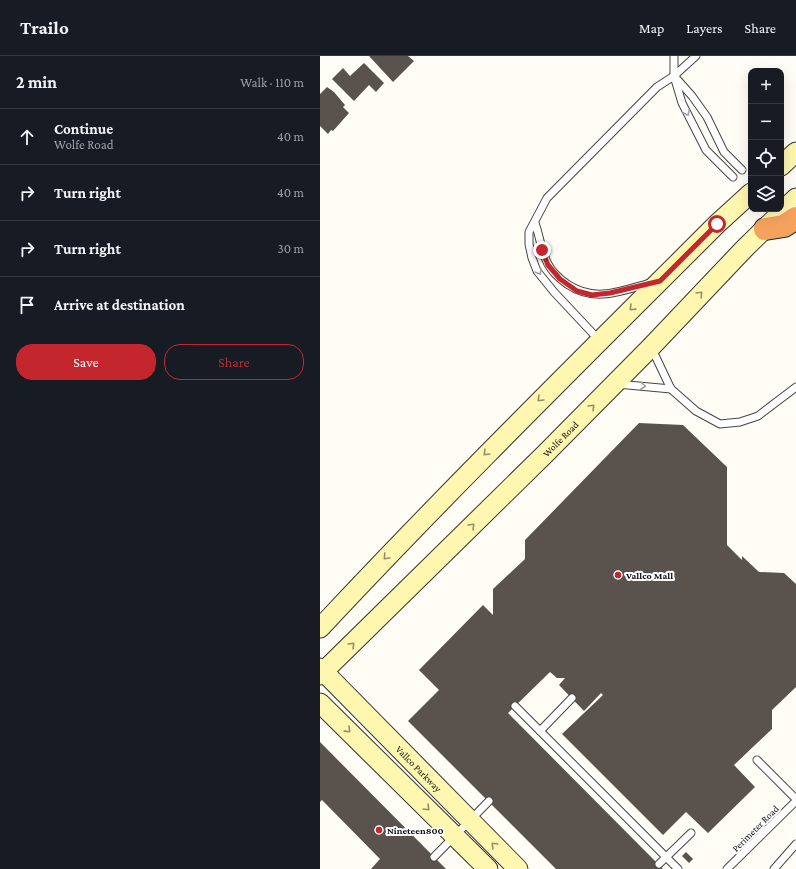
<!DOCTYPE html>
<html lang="en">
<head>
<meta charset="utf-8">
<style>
  :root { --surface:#171b24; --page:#242831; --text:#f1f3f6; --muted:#9ea1a6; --line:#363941; --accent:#c4262e }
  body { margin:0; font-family:"Crimson Pro",serif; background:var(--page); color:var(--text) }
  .controls { position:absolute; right:12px; top:12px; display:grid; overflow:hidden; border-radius:8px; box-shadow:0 4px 16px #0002 }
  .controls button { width:36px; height:36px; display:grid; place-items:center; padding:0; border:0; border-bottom:1px solid var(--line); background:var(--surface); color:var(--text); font:20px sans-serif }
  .stop { position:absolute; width:12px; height:12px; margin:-9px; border:3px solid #c4262e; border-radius:50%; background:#fff }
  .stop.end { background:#c4262e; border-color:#fff; box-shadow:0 1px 4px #0008 }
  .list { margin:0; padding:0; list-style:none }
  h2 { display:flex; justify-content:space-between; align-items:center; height:52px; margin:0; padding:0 16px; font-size:17px }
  h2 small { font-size:13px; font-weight:400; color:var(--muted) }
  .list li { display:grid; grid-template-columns:26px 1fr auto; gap:12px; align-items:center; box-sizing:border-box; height:56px; padding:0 16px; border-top:1px solid var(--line) }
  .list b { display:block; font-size:15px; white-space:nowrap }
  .list p { margin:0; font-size:13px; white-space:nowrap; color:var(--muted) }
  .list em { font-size:13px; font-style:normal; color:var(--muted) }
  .actions { display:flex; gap:8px; padding:12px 16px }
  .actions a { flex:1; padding:9px 0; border:1px solid var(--accent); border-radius:16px; text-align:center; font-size:14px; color:var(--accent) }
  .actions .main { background:var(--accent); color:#fff }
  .icon { flex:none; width:22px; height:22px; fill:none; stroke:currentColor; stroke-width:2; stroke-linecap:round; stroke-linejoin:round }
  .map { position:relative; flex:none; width:476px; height:813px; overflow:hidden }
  header { display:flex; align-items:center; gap:24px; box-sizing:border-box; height:56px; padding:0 20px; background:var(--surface); border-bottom:1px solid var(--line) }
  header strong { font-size:19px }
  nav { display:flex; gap:22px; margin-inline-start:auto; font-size:14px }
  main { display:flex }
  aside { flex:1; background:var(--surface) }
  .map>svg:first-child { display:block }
  .building { fill:#5a524d }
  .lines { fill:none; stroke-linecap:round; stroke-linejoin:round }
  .service-casing { stroke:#444; stroke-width:9 }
  .secondary-casing { stroke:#333; stroke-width:21 }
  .motorway-casing { stroke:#222; stroke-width:24 }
  .service { stroke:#fff; stroke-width:7 }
  .secondary { stroke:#fff6b0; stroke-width:19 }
  .motorway { stroke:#f5a25d; stroke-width:22 }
  .oneway { stroke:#a0a0a0 }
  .oneway2 { stroke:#948f68 }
  .route { stroke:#c4262e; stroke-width:5 }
  .poi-dot { fill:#c4262e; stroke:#fff; stroke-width:1.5 }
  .labels { text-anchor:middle; stroke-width:4; stroke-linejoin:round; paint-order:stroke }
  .street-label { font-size:10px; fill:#111; stroke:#fff }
  .poi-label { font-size:10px; font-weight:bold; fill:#111; stroke:#fff; text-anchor:start }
</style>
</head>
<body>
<header>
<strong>Trailo</strong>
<nav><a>Map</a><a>Layers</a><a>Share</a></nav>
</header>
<main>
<aside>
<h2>2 min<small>Walk · 110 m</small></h2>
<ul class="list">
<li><svg class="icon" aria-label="ahead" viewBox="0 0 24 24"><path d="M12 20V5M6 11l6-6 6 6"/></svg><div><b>Continue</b><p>Wolfe Road</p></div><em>40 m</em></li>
<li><svg class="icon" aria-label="right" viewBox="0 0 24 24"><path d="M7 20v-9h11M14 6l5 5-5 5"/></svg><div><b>Turn right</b></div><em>40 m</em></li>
<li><svg class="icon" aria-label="right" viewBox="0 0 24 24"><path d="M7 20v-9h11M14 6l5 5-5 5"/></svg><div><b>Turn right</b></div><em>30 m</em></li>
<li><svg class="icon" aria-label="arrive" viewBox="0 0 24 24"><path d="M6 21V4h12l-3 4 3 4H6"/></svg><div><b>Arrive at destination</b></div></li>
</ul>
<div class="actions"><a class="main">Save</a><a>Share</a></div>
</aside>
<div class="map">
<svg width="476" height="813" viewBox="0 0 476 813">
  <rect width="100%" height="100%" fill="#fffdf5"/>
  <g class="building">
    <path d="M49 0H88L94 5 73 26Z"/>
    <path d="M44 7 64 27 56 36 49 29 34 45 12 23 23 12 30 20Z"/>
    <path d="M7 31 14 36 25 49 23 51 29 57 13 75 11 74 8 78 0 70V38Z"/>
    <path d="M319 367 363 369 407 411V489L422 504V500L439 516 464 517 476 528V631L452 654V673L414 709 435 731 388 777 366 756 343 779 242 678 283 639 281 637 264 655 239 629 245 622H237L230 616 188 657 343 813H236L88 665 119 634 99 614 163 549 173 559V533L205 503V484Z"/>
    <path d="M0 686 126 813H51L60 803 2 744 0 746Z"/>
    <path d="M366 796 373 803 369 807 362 800Z"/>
  </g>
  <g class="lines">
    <g class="service-casing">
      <g id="service">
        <path d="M354 0V20L362 47 386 94 413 121"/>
        <path d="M356 22 372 40 387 61 404 96 422 114"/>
        <path d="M215 167C220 181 221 195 228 208 232 216 240 223 247 228 275 247 301 235 330 227"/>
        <path d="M279 284 234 236 217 215 212 202 209 188V176L227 142 337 31 354 20 376 0"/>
        <path d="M332 293 351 333 376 355 400 368 420 366 438 360 476 331"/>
        <path d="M297 328 351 333"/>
        <path d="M195 650 358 813"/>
        <path d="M220 675 252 642"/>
        <path d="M437 704 476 743"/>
        <path d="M114 801 169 745"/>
        <path d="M339 808 371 777"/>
        <path d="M407 813 476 745"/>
        <path d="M454 813 476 788"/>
      </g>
    </g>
    <g class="secondary-casing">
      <g id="secondary">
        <path d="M461 110 476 96"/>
        <path d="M0 572C129 434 263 302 397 168L431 137"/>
        <path id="s1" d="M0 612 198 813"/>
        <path id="s2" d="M0 619 225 398 331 291 424 193 476 142"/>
        <path d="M0 647 168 813"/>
      </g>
    </g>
    <g class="motorway-casing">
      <path id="motorway" d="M445 173 464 170 476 162"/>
    </g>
    <use href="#service" class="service"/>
    <use href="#secondary" class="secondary"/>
    <use href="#motorway" class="motorway"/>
  </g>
  <defs><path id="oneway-chevron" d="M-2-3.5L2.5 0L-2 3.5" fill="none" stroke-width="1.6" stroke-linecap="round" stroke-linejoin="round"/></defs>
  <g class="oneway">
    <use href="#oneway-chevron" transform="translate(367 57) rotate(64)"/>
    <use href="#oneway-chevron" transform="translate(219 216) rotate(59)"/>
    <use href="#oneway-chevron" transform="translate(323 330) rotate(6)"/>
  </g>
  <g class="oneway2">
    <use href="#oneway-chevron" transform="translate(380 238) rotate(-46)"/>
    <use href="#oneway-chevron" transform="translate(312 252) rotate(136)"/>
    <use href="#oneway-chevron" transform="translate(220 343) rotate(135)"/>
    <use href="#oneway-chevron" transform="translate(272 351) rotate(-45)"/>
    <use href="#oneway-chevron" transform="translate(166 397) rotate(134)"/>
    <use href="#oneway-chevron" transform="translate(152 470) rotate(-45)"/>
    <use href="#oneway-chevron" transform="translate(66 501) rotate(133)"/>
    <use href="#oneway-chevron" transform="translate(32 589) rotate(-45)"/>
    <use href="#oneway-chevron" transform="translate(28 674) rotate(44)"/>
    <use href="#oneway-chevron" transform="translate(107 752) rotate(46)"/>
    <use href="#oneway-chevron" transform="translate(174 789) rotate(-135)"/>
  </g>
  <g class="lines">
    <path class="route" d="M222 194 228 209 240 223 257 235 272 239 290 237 340 225 397 168"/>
  </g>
  <g class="poi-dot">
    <circle cx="298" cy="519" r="4"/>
    <circle cx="59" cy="774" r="4"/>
  </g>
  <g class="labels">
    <g class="street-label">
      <text dy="4" stroke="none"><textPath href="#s2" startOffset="337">Wolfe Road</textPath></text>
      <text dy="4" stroke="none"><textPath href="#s1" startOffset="141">Vallco Parkway</textPath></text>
      <text transform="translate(435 772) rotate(-45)" y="4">Perimeter Road</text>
    </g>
    <g class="poi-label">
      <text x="306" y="523">Vallco Mall</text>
      <text x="67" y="778">Nineteen800</text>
    </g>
  </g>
</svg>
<div class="controls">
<button>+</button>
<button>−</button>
<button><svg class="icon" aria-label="locate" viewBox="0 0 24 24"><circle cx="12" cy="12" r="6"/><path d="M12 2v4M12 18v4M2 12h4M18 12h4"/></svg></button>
<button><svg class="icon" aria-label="layers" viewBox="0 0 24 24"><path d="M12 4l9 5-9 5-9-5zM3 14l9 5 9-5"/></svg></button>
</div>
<div class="stop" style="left:397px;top:168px"></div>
<div class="stop end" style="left:222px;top:194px"></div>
</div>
</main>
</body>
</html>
